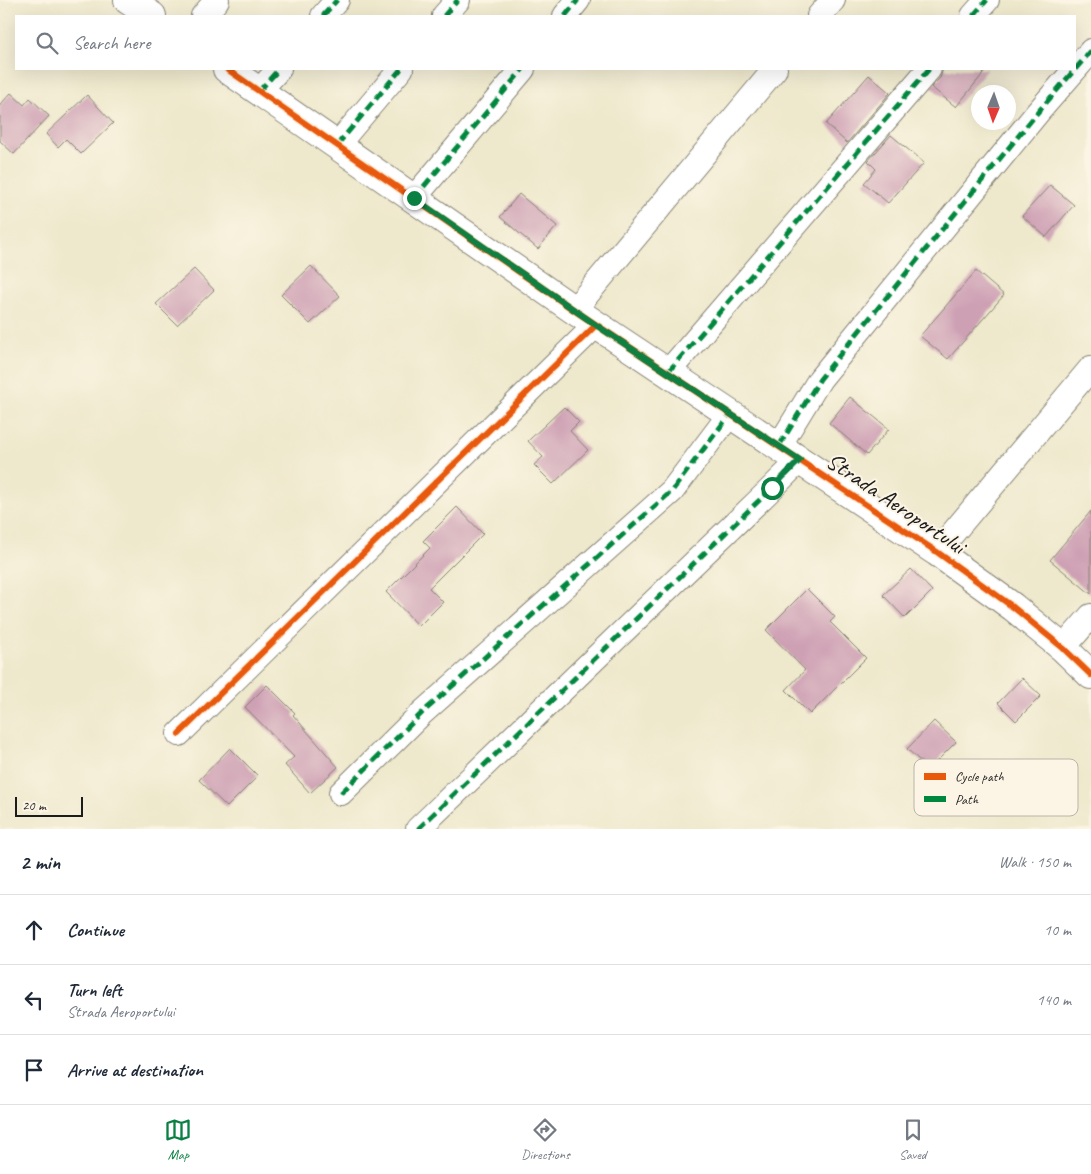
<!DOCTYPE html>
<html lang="en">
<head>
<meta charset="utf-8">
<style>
  :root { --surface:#fff; --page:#f6f6f7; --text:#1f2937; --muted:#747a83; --line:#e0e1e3; --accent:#0b8043 }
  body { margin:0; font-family:Caveat,sans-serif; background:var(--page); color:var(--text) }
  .compass { position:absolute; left:971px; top:85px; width:45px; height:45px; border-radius:50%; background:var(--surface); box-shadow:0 5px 20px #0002; rotate:182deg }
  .scale { position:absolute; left:15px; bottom:12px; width:68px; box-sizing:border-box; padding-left:5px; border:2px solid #1c1c1c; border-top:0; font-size:14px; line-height:18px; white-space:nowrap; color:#1c1c1c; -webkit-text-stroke:4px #fcf5e5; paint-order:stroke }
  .stop { position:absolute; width:15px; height:15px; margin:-11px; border:4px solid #0b8043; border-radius:50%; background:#fff }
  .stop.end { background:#0b8043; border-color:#fff; box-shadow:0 1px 5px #0008 }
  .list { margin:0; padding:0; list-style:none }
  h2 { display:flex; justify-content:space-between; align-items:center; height:65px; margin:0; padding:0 20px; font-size:21px }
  h2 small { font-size:16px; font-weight:400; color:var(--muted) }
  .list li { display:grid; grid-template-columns:32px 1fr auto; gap:15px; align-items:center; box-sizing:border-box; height:70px; padding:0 20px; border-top:1px solid var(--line) }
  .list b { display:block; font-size:19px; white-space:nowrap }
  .list p { margin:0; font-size:16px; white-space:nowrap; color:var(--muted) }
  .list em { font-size:16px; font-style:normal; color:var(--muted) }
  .icon { flex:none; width:28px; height:28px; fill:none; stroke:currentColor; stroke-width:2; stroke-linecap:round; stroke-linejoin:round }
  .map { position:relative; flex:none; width:1091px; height:829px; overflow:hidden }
  .search { position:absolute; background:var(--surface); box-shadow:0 5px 20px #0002; left:15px; right:15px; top:15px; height:55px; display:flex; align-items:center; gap:12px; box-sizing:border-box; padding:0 18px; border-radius:0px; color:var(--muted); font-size:19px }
  .sheet { height:275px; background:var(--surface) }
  nav { display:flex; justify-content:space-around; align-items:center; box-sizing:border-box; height:70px; border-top:1px solid var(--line); background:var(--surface); font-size:14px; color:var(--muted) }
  nav a { display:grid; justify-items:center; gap:2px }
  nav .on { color:var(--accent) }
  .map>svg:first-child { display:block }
  .building { fill:#cea0b4 }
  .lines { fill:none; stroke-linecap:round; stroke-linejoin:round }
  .minor-casing { stroke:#858274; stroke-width:26 }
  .tertiary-casing { stroke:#858274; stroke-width:30 }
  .minor { stroke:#fff; stroke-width:24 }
  .tertiary { stroke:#fff; stroke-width:28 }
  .quiet { stroke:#00873e; stroke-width:5; stroke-dasharray:10 5; stroke-linecap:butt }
  .cycleway-casing { stroke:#fcf5e5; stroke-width:9 }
  .cycleway { stroke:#e8590c; stroke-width:6 }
  .route { stroke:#0b8043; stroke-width:6 }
  .labels { text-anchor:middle; stroke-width:4; stroke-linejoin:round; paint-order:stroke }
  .street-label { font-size:24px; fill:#1c1c1c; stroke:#fcf5e5 }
  .key { fill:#fcf5e5; stroke:#b9b4a9; stroke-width:1 }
  .key-label { font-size:14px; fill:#1c1c1c }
</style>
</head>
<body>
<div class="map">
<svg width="1091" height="829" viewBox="0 0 1091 829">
  <rect width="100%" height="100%" fill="#fcf5e5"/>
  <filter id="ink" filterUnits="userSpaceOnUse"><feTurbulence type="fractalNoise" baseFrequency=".02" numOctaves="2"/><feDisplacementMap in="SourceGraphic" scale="10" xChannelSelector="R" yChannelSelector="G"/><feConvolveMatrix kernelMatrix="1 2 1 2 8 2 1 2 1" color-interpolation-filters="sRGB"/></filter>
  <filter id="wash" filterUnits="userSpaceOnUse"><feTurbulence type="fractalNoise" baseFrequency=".0096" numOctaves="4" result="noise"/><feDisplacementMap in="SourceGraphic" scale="20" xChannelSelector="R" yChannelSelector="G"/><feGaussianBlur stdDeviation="1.12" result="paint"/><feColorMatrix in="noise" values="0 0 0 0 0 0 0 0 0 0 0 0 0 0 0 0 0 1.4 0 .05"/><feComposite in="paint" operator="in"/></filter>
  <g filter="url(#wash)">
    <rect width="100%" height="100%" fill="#eee8cc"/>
    <g id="blocks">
      <g class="building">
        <path d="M942 69H987L956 107 931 87 940 78 942 72Z"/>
        <path d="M869 75 890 93 847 143 826 124Z"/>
        <path d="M11 93 24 105 30 98 49 116 14 154 0 141V105Z"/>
        <path d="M87 95 113 123 81 154 66 139 58 147 46 134Z"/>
        <path d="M891 135 924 163 888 203 864 183 876 169 868 161Z"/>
        <path d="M1050 185 1074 205 1046 237 1022 216Z"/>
        <path d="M519 194 557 226 538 249 500 217Z"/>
        <path d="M311 266 340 296 310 324 281 295Z"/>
        <path d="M194 269 214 290 177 325 156 304Z"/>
        <path d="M976 271 1004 295 948 359 920 336Z"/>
        <path d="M850 397 889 429 867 455 829 423Z"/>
        <path d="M564 407 579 422 570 431 588 450 553 484 534 465 543 457 528 441Z"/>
        <path d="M457 507 483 534 429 588 443 602 419 626 386 592 430 548 423 541Z"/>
        <path d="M1091 511V594L1050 560Z"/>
        <path d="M911 569 932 591 905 618 883 595Z"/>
        <path d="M807 589 835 617 830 622 866 658 810 714 786 690 805 670 766 630Z"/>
        <path d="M1022 678 1041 696 1016 721 998 703Z"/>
        <path d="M267 685 295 713 293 715 338 767 310 793 285 765 294 757 245 707Z"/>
        <path d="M934 721 956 742 929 769 907 749Z"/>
        <path d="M230 748 258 776 227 807 199 780Z"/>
      </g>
    </g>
  </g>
  <g filter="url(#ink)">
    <use href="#blocks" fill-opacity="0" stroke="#858274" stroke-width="1"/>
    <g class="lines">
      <g class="minor-casing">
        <g id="minor">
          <path d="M203 16 217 0"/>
          <path d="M323 16 337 0"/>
          <path d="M444 16 458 0"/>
          <path d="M565 16 578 0"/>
          <path d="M819 16 833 0"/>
          <path d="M973 16 987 0"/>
          <path d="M259 91 279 69"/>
          <path d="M337 145 401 69"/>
          <path d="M414 198 523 69"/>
          <path d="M574 310 775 69"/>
          <path d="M668 372 929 69"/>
          <path d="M779 446 820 379 1038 112 1091 51"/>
          <path d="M937 552 1091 368"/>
          <path d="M1063 648 1091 616"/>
          <path d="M179 734 596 325"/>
          <path d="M341 793 422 713 672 491 730 414"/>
          <path d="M418 829 772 488 800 460"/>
        </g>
      </g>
      <g class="tertiary-casing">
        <g id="tertiary">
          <path d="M128 0 152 16"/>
          <path d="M227 69 574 310 937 552 1013 607 1063 648 1091 675"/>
        </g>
      </g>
      <use href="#minor" class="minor"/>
      <use href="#tertiary" class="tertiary"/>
      <g class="quiet">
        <path d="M323 16 337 0"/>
        <path d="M444 16 458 0"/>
        <path d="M565 16 578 0"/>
        <path d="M973 16 987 0"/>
        <path d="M259 91 279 69"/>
        <path d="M337 145 401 69"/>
        <path d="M414 198 523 69"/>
        <path d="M668 372 929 69"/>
        <path d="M779 446 820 379 1038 112 1091 51"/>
        <path d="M341 793 422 713 672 491 730 414"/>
        <path d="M418 829 772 488 800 460"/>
      </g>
      <g class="cycleway-casing">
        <g id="cycleway">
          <path d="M227 69 574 310 937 552 1013 607 1063 648 1091 675"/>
          <path d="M179 734 596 325"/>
        </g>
      </g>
      <use href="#cycleway" class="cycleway"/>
    </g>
  </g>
  <g class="lines" filter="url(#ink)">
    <path class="route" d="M414 198 596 325 800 460 772 488"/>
  </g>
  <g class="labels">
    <g class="street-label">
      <text transform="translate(896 503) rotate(34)" y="8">Strada Aeroportului</text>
    </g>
  </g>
  <rect x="914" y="759" width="164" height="57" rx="8" class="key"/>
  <rect x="924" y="773" width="22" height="7" fill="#e8590c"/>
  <rect x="924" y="796" width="22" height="6" fill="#00873e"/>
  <g class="key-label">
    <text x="955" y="781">Cycle path</text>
    <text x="955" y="804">Path</text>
  </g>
</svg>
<svg class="compass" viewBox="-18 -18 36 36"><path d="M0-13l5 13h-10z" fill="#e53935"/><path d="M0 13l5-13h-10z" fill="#747a83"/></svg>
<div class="scale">20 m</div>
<div class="stop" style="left:772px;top:488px"></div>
<div class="stop end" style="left:414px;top:198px"></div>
<div class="search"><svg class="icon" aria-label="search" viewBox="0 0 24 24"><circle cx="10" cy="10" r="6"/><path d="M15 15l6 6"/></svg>Search here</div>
</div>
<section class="sheet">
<h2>2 min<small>Walk · 150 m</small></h2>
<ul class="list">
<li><svg class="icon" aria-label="ahead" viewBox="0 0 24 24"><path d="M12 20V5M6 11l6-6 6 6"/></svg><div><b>Continue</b></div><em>10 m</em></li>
<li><svg class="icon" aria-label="left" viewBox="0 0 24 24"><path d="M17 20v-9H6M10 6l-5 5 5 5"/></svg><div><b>Turn left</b><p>Strada Aeroportului</p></div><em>140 m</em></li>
<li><svg class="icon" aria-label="arrive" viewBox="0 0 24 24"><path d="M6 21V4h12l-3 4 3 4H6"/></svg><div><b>Arrive at destination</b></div></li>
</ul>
</section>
<nav>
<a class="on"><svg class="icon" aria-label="map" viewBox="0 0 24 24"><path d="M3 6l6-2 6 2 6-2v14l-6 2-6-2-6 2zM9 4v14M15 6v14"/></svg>Map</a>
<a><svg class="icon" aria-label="directions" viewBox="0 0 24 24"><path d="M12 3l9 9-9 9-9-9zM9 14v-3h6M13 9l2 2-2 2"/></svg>Directions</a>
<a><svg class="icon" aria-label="saved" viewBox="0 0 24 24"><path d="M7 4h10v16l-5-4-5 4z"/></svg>Saved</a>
</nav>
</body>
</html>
